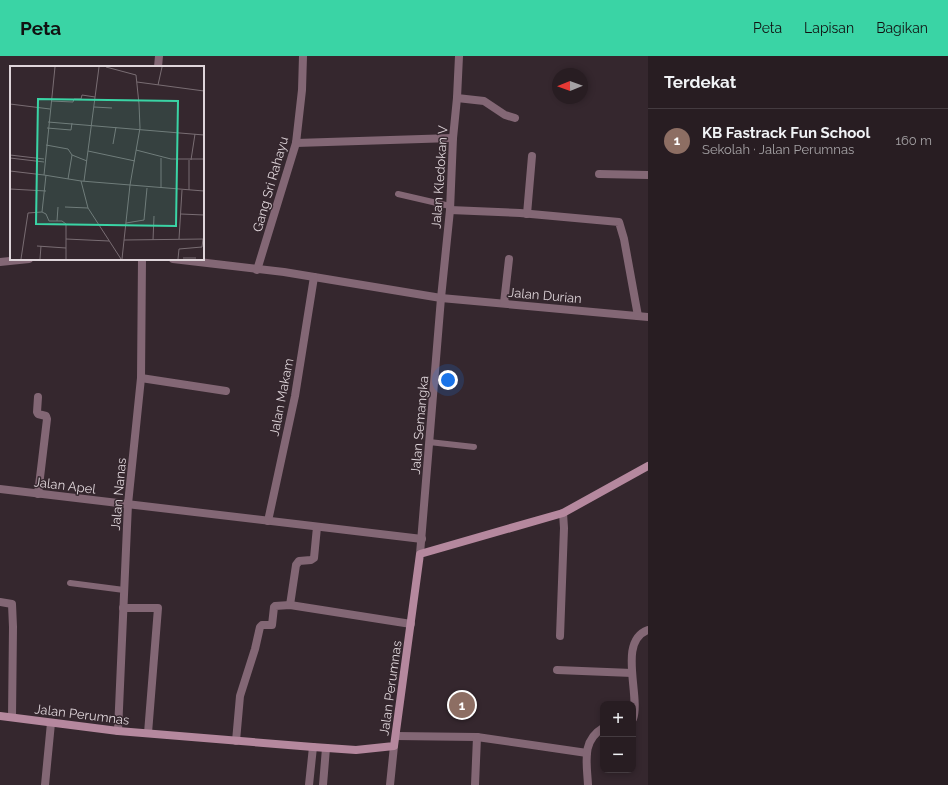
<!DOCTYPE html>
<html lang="id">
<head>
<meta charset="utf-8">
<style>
  :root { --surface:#281d22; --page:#342a2f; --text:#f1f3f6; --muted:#a5a2a5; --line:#443b40; --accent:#3ad4a5 }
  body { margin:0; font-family:Raleway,sans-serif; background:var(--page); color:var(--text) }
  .controls { position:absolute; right:12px; bottom:12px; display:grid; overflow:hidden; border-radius:8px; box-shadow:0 2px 6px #0003 }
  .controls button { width:36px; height:36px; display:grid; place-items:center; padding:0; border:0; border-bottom:1px solid var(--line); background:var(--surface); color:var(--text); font:20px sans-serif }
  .compass { position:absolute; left:552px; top:12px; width:36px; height:36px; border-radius:50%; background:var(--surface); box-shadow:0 2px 6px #0003; rotate:269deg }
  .you { position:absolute; left:448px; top:324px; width:14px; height:14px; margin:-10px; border:3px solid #fff; border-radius:50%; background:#1a73e8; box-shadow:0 0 0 6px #1a73e833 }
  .badge { display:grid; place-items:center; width:26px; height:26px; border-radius:50%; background:var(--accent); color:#fff; font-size:13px; font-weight:700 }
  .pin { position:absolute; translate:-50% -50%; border:2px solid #fff; box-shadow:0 1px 4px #0006 }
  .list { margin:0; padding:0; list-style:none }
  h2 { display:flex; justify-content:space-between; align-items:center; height:52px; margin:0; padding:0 16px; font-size:17px }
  h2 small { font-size:13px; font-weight:400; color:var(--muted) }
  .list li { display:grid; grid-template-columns:26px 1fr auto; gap:12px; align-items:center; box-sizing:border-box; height:64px; padding:0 16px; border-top:1px solid var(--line) }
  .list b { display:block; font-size:15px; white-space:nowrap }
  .list p { margin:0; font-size:13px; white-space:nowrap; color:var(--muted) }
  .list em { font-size:13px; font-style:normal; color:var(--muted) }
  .map { position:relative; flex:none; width:648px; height:729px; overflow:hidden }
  header { display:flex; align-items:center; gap:24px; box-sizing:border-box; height:56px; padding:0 20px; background:var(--accent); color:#111 }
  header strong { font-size:19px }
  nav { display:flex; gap:22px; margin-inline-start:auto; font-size:14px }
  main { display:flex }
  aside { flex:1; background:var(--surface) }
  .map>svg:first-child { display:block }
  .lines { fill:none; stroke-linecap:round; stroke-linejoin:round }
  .lane { stroke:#836775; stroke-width:6 }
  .street { stroke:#836775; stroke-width:8 }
  .secondary { stroke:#b5889e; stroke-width:8 }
  .labels { text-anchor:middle; stroke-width:3; stroke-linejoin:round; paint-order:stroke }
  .street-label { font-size:13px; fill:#dfd5da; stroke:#35272e }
  .inset-road { fill:none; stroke:#796d73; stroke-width:1 }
  .view { fill:#3ad4a5; fill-opacity:0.15; stroke:#3ad4a5; stroke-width:2 }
  .inset-edge { fill:none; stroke:#dfd5da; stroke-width:2 }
</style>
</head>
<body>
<header>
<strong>Peta</strong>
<nav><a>Peta</a><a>Lapisan</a><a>Bagikan</a></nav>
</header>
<main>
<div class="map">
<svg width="648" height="729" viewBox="0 0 648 729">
  <rect width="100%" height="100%" fill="#35272e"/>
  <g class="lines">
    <g class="lane">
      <path d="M398 138 450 150"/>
      <path d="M429 386 474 391"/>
      <path d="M70 527 124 534"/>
    </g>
    <g class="street">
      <path d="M158 11 159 0"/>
      <path d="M457 42 484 45 505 59 515 62"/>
      <path d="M296 87 453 82"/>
      <path d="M599 118 648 119"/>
      <path d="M450 154 520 157 619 166 624 183 638 260"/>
      <path d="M527 158 532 100"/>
      <path d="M173 203 284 216 441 242 648 261"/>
      <path d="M0 206 29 203"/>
      <path d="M257 214 296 87 302 34 303 0"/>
      <path d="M504 247 509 203"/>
      <path d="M141 322 226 335"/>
      <path d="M38 341 37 356 38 358 46 360 47 363 38 438"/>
      <path d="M0 433 422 483"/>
      <path d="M268 465 295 340 314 221"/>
      <path d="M420 498 441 242 450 154 453 82 457 42 459 0"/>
      <path d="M0 546 12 548 13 571 12 661"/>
      <path d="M290 549 296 509 299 505 311 504 314 502 317 471"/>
      <path d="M123 552H158L148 677"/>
      <path d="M560 580 564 472 563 457"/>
      <path d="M557 614 632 617"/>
      <path d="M633 663C641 640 617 585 648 574"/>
      <path d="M118 675 128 448 141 322 142 203"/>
      <path d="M396 680 477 681 587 697"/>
      <path d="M236 685 240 640 255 593 260 571 262 569H272L274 551 275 550 290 549 411 568"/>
      <path d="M45 729 51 667"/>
      <path d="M309 729 313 691"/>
      <path d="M323 729 326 692"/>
      <path d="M390 729 394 690"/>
      <path d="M475 729 477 681"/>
      <path d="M588 729C587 707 581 685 603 672"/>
    </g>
    <path class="secondary" d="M0 660 118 675 313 691 356 694 394 690 420 498 563 457 648 410"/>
  </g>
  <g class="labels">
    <g class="street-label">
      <text transform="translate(439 121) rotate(-86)" y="5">Jalan Kledokan V</text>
      <text transform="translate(270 128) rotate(-74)" y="5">Gang Sri Rahayu</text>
      <text transform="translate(545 239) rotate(5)" y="5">Jalan Durian</text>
      <text transform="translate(281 341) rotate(-79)" y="5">Jalan Makam</text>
      <text transform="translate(419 369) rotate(-85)" y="5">Jalan Semangka</text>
      <text transform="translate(65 429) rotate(7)" y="5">Jalan Apel</text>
      <text transform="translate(118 438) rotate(-85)" y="5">Jalan Nanas</text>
      <text transform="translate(390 632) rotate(-82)" y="5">Jalan Perumnas</text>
      <text transform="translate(82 658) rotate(7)" y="5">Jalan Perumnas</text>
    </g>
  </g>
  <g transform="translate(10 10)">
    <rect width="194" height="194" fill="#35272e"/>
    <path class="inset-road" d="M45 1 34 109 71 115 78 142 111 193M96 1 126 9 129 38 130 62 120 119 112 193M127 16 194 25M148 19 152 1M41 35 63 36 64 33H71L72 29 85 31M0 38 40 43M84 41 102 42M38 56 194 69M37 62 61 64 62 57M103 78 106 61M36 79 58 83 62 89 77 95M126 84 161 93H194M78 85 125 95M0 89 34 93M0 92 34 96M151 92V122M179 94V124M181 94 185 68M0 105 34 109M58 113 62 89M71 115 194 125M74 115 89 1M0 123 36 125M55 141 78 142M32 146 36 109M171 148 194 149M47 155 48 141M116 157 134 154 137 122M56 173 99 175M169 173 172 124M114 174 194 173M143 174 144 150M27 180 56 182M173 192H186M11 193 18 147 32 146 36 148 39 155H52L56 158V193M30 193 31 180M168 193 169 183 192 181 193 173"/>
    <path class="view" d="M28 33 168 35 166 160 26 158Z"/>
    <rect width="194" height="194" class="inset-edge"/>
  </g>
</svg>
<div class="controls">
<button>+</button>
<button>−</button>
</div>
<svg class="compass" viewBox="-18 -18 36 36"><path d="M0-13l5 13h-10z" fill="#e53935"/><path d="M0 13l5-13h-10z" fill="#a5a2a5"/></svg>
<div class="you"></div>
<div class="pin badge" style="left:462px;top:649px;background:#8d6e63">1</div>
</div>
<aside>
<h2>Terdekat<small></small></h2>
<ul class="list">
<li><span class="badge" style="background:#8d6e63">1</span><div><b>KB Fastrack Fun School</b><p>Sekolah · Jalan Perumnas</p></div><em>160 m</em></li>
</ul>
</aside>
</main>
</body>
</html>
